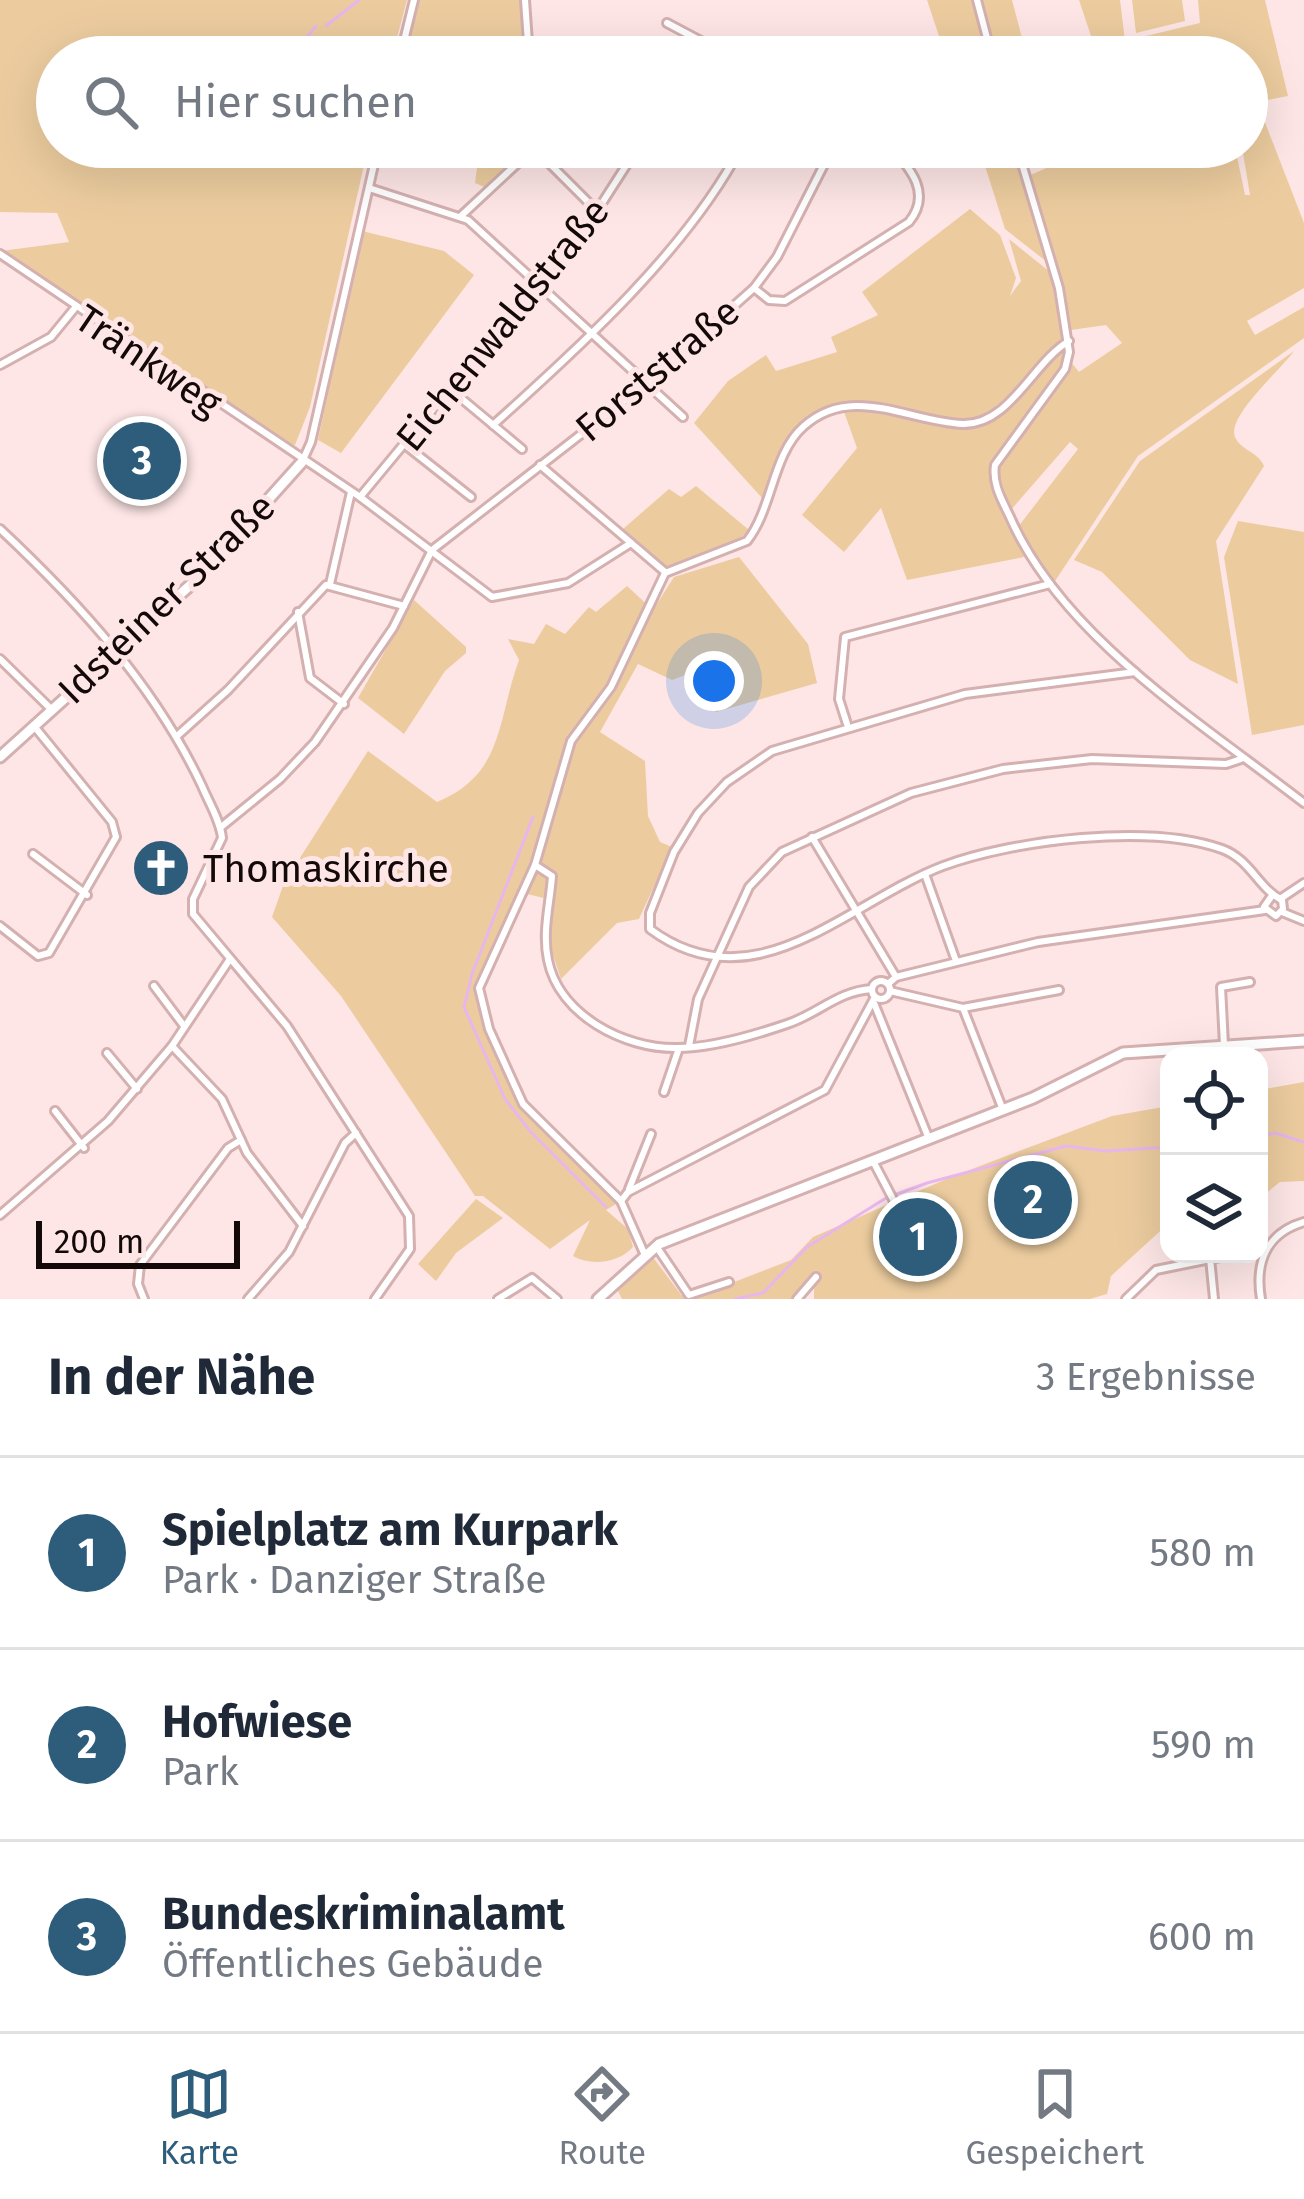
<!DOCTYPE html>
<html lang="de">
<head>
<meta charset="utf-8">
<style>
  :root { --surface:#fff; --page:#f6f6f7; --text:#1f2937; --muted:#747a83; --line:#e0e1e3; --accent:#2e5d7c }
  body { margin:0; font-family:"Fira Sans",sans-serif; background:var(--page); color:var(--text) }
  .controls { position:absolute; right:36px; bottom:36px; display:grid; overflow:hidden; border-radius:24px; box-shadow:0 12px 48px #0002 }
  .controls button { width:108px; height:108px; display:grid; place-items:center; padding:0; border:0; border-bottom:3px solid var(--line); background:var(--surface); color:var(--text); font:60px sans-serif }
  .scale { position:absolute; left:36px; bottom:30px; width:204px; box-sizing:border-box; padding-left:12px; border:6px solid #140909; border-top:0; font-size:33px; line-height:42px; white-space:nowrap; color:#140909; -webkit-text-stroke:9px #fde6e5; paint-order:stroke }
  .you { position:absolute; left:714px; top:681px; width:42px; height:42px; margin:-30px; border:9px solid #fff; border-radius:50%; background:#1a73e8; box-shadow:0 0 0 18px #1a73e833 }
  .badge { display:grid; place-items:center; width:78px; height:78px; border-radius:50%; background:var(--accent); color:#fff; font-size:39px; font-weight:700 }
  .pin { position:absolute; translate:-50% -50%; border:6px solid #fff; box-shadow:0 3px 12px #0006 }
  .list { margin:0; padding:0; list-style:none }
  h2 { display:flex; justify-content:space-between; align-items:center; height:156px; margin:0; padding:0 48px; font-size:51px }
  h2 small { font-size:39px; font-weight:400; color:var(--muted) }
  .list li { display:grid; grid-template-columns:78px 1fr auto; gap:36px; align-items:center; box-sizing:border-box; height:192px; padding:0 48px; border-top:3px solid var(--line) }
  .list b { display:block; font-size:45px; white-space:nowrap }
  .list p { margin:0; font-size:39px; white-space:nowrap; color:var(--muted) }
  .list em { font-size:39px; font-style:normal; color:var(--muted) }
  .icon { flex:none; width:66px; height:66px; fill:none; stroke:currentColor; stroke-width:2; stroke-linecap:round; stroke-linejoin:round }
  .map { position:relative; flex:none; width:1304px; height:1299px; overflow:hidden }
  .search { position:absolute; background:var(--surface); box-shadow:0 12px 48px #0002; left:36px; right:36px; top:36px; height:132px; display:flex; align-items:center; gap:30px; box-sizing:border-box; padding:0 42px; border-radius:66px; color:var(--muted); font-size:45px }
  .sheet { height:732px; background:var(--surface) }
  nav { display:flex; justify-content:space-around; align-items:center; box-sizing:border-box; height:168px; border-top:3px solid var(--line); background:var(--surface); font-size:33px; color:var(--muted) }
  nav a { display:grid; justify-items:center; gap:6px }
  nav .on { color:var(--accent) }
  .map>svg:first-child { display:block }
  .green { fill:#eccc9f }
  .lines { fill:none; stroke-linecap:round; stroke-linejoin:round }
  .stream { stroke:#e8b6ed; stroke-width:3 }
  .street-casing { stroke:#d4b0b0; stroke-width:12 }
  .secondary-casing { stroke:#d4b0b0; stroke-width:15 }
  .street { stroke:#fff; stroke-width:6 }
  .secondary { stroke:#fff; stroke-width:9 }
  .labels { text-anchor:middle; stroke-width:10; stroke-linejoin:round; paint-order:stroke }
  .street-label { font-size:39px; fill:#140909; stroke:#fde6e5 }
  .poi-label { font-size:39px; fill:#140909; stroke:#fde6e5; text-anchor:start }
</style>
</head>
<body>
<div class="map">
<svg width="1304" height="1299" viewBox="0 0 1304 1299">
  <rect width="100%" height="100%" fill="#fde6e5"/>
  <g class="green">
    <path d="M0 0H407L392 57H57V147H368L310 407 295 445 282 442 1 251 69 242 57 213 0 212Z"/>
    <path d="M420 0H522L527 57H405Z"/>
    <path d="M927 0H977L992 57H946Z"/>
    <path d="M980 0H1012L1027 57H995Z"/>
    <path d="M1079 0H1120L1125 41 1200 23 1198 0H1265L1288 96 1247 104V57H1098Z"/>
    <path d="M1132 0H1182L1185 21 1136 33Z"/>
    <path d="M1259 107 1304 223V288L1247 321 1255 335 1304 307V338L1138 456 1055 581 1035 564 1018 527 1078 449 1070 442 1010 511 997 466 1071 362 1079 372 1122 343 1106 325 1071 330 1028 176 1095 147H1235L1245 195H1250L1242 147H1247V110Z"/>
    <path d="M412 147H530L487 188 475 183 477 168 411 152Z"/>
    <path d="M979 147H1016L1047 262 1005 229Z"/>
    <path d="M970 209 1000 235 1016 278 1010 296 1021 281 1009 239 1050 272 1065 337C1045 357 995 418 968 420 951 422 929 413 913 410 813 391 798 409 763 499L694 423 728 381 766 355 776 371 837 352 831 337 878 315 862 292Z"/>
    <path d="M362 231 444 251 474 275 341 453 318 440Z"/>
    <path d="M1294 351C1281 370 1223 419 1236 439 1243 451 1258 452 1264 466L1216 541 1238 684 1190 660 1102 572 1074 560 1140 461Z"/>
    <path d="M1057 352H1063L1061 370 989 468 1024 557 907 580 881 508 844 552 802 515 857 448 843 409C880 407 964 436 991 419 1015 403 1036 373 1057 352Z"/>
    <path d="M696 486 749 530 733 545 668 568 623 529 669 489 681 497Z"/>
    <path d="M1238 521 1304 532V725L1252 735 1224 557Z"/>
    <path d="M739 557 808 644 817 683 716 712 696 671 672 680 638 664 600 732 645 761 648 816 660 842 672 847 639 919 617 923 561 979 551 949 552 900 523 893 482 975 479 1000 523 1104 621 1201 606 1210 628 1229 633 1247C620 1262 592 1267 573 1256L590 1220 550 1249 483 1196H475L341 996 272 917 284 883 368 751 437 802C505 774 497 719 519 660L508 639 534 644 546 624 565 634 589 607 596 612 627 586 653 610 674 577Z"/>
    <path d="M414 600 466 647V653L445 671 404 734 358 698Z"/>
    <path d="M1304 1082V1181L1280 1182 1259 1199V1090Z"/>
    <path d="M1169 1106V1223L1111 1276 1107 1294 1090 1299H814V1287L808 1285 791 1299H622L617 1289 652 1256 682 1296 690 1299 791 1260 813 1237 951 1177 1112 1116Z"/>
    <path d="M476 1199 503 1218 456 1253 436 1281 418 1264Z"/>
  </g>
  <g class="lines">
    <g class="stream">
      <path d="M326 26 359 0"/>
      <path d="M291 57 316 26"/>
      <path d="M533 817 472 974 464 1007 505 1099 530 1131 606 1207"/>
      <path d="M1259 1137 1275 1133 1304 1142"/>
      <path d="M735 1299 763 1293 807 1247 886 1198 927 1183 1066 1146 1106 1151 1169 1147"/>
    </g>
    <g class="street-casing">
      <g id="street">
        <path d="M525 0 529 57"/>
        <path d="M977 0 992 57"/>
        <path d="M667 23 731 57"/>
        <path d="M400 57 414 0"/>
        <path d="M533 147 597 211"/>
        <path d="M1017 147 1059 288 1069 352 1065 369 995 465C992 484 1002 500 1010 517 1062 637 1204 725 1304 803"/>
        <path d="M369 188 468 220 683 417"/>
        <path d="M461 216 533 149"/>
        <path d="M0 254 360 497 492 597 568 583 631 543"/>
        <path d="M754 288 769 300 785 301 909 222C932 194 911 169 891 147"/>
        <path d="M0 365 51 337 74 309"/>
        <path d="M450 389 522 449"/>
        <path d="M493 425C579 348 688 249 741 147"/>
        <path d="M404 444 471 497"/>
        <path d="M302 462 311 442 378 147"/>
        <path d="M540 465 665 572"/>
        <path d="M360 497 597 211 638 147"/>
        <path d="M0 529C80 604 155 686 202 786 209 803 220 820 222 838L193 899V914L287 1026 409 1216 410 1249 375 1299"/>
        <path d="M665 573 747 541C773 508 772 454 804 426 852 383 909 422 963 424 1010 425 1033 362 1069 341"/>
        <path d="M330 584 351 492"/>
        <path d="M298 612 310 678 344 704"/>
        <path d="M0 659 52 710"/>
        <path d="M1135 672 965 694 772 751 727 782 698 813 674 852 650 913V929C755 1007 846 903 943 866 1013 840 1150 823 1222 849 1250 859 1259 889 1282 900L1283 909 1276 916 1264 907 1271 897"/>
        <path d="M847 724 839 699 845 637 1050 584"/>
        <path d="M177 736 228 690 326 585 404 606"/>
        <path d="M221 827 280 779 315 742 393 628 432 550 647 383 754 288 777 257 833 147"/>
        <path d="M812 837 896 977"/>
        <path d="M33 854 87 895"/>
        <path d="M535 865 552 876C550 904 542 932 548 960 559 1015 624 1049 677 1048 711 1048 755 1035 787 1024 818 1014 838 991 872 989"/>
        <path d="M925 874 956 961"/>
        <path d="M1280 899 1304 883"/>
        <path d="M1282 912 1304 921"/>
        <path d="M0 926 38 956 49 953 116 837 112 822 34 726"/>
        <circle cx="881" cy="990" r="9"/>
        <path d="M888 984 896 977 1038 942 1265 910"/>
        <path d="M154 986 184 1026"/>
        <path d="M890 991 963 1008 1003 1110"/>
        <path d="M874 1003 929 1139"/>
        <path d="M963 1008 1059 990"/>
        <path d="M1224 1045 1221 987 1250 982"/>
        <path d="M172 1046 222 1099 247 1153 303 1226"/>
        <path d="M689 1046 698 999 749 887 782 852 911 793 1003 769 1092 759 1226 764 1241 759"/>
        <path d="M107 1053 137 1089"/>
        <path d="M664 1092 679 1048"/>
        <path d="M55 1111 84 1148"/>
        <path d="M873 1161 908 1228 911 1264"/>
        <path d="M629 1189 651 1134"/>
        <path d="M621 1201 628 1192 825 1090 875 997"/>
        <path d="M0 1215 108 1121 172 1046 230 959"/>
        <path d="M656 1246 689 1295 729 1282"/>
        <path d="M644 1253 621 1201 523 1104 489 1029 479 988 535 865 571 741 611 687 665 573"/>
        <path d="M1210 1258 1214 1299"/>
        <path d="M144 1299 138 1284 140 1265 228 1148 241 1140"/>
        <path d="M248 1299 289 1252 345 1143 356 1133"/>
        <path d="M498 1299 532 1278 557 1299"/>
        <path d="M797 1299 816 1277"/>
        <path d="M1126 1299 1156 1270 1235 1254"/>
        <path d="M1261 1299C1255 1263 1266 1233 1304 1222"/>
      </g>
    </g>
    <g class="secondary-casing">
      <g id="secondary">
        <path d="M0 757 197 579 302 462"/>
        <path d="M598 1299 659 1244 1033 1098 1123 1053 1304 1041"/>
      </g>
    </g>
    <use href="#street" class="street"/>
    <use href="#secondary" class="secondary"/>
  </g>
  <defs>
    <g id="church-disc" transform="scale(3)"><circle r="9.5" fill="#2e5d7c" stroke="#fde6e5"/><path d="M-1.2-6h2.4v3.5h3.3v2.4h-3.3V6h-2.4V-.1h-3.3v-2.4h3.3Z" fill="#fff"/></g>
  </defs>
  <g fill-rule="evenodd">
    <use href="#church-disc" x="161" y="868"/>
  </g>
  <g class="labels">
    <g class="street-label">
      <text transform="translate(502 324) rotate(-51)" y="14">Eichenwaldstraße</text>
      <text transform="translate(149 360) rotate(34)" y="14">Tränkweg</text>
      <text transform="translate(657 369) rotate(-40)" y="14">Forststraße</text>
      <text transform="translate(166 598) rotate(-44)" y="14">Idsteiner Straße</text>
    </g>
    <g class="poi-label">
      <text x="203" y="882">Thomaskirche</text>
    </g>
  </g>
</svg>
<div class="controls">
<button><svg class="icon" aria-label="locate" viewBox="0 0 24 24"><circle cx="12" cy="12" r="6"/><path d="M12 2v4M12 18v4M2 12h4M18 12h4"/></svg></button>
<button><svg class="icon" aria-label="layers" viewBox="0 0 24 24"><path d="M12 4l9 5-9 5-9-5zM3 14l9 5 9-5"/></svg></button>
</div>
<div class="scale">200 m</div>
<div class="you"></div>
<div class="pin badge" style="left:918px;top:1237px">1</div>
<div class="pin badge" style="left:1033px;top:1200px">2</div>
<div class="pin badge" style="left:142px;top:461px">3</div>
<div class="search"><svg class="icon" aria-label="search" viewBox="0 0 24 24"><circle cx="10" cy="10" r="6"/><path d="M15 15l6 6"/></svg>Hier suchen</div>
</div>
<section class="sheet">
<h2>In der Nähe<small>3 Ergebnisse</small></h2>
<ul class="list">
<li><span class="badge">1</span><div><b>Spielplatz am Kurpark</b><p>Park · Danziger Straße</p></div><em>580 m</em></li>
<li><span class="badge">2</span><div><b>Hofwiese</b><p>Park</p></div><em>590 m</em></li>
<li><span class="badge">3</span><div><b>Bundeskriminalamt</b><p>Öffentliches Gebäude</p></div><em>600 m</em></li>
</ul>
</section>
<nav>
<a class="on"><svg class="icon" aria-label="map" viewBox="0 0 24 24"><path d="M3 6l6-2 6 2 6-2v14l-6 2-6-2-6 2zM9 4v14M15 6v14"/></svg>Karte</a>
<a><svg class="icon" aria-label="directions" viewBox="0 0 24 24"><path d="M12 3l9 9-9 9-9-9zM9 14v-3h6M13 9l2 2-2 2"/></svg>Route</a>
<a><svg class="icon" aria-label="saved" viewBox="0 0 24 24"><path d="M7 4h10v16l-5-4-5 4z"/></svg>Gespeichert</a>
</nav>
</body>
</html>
